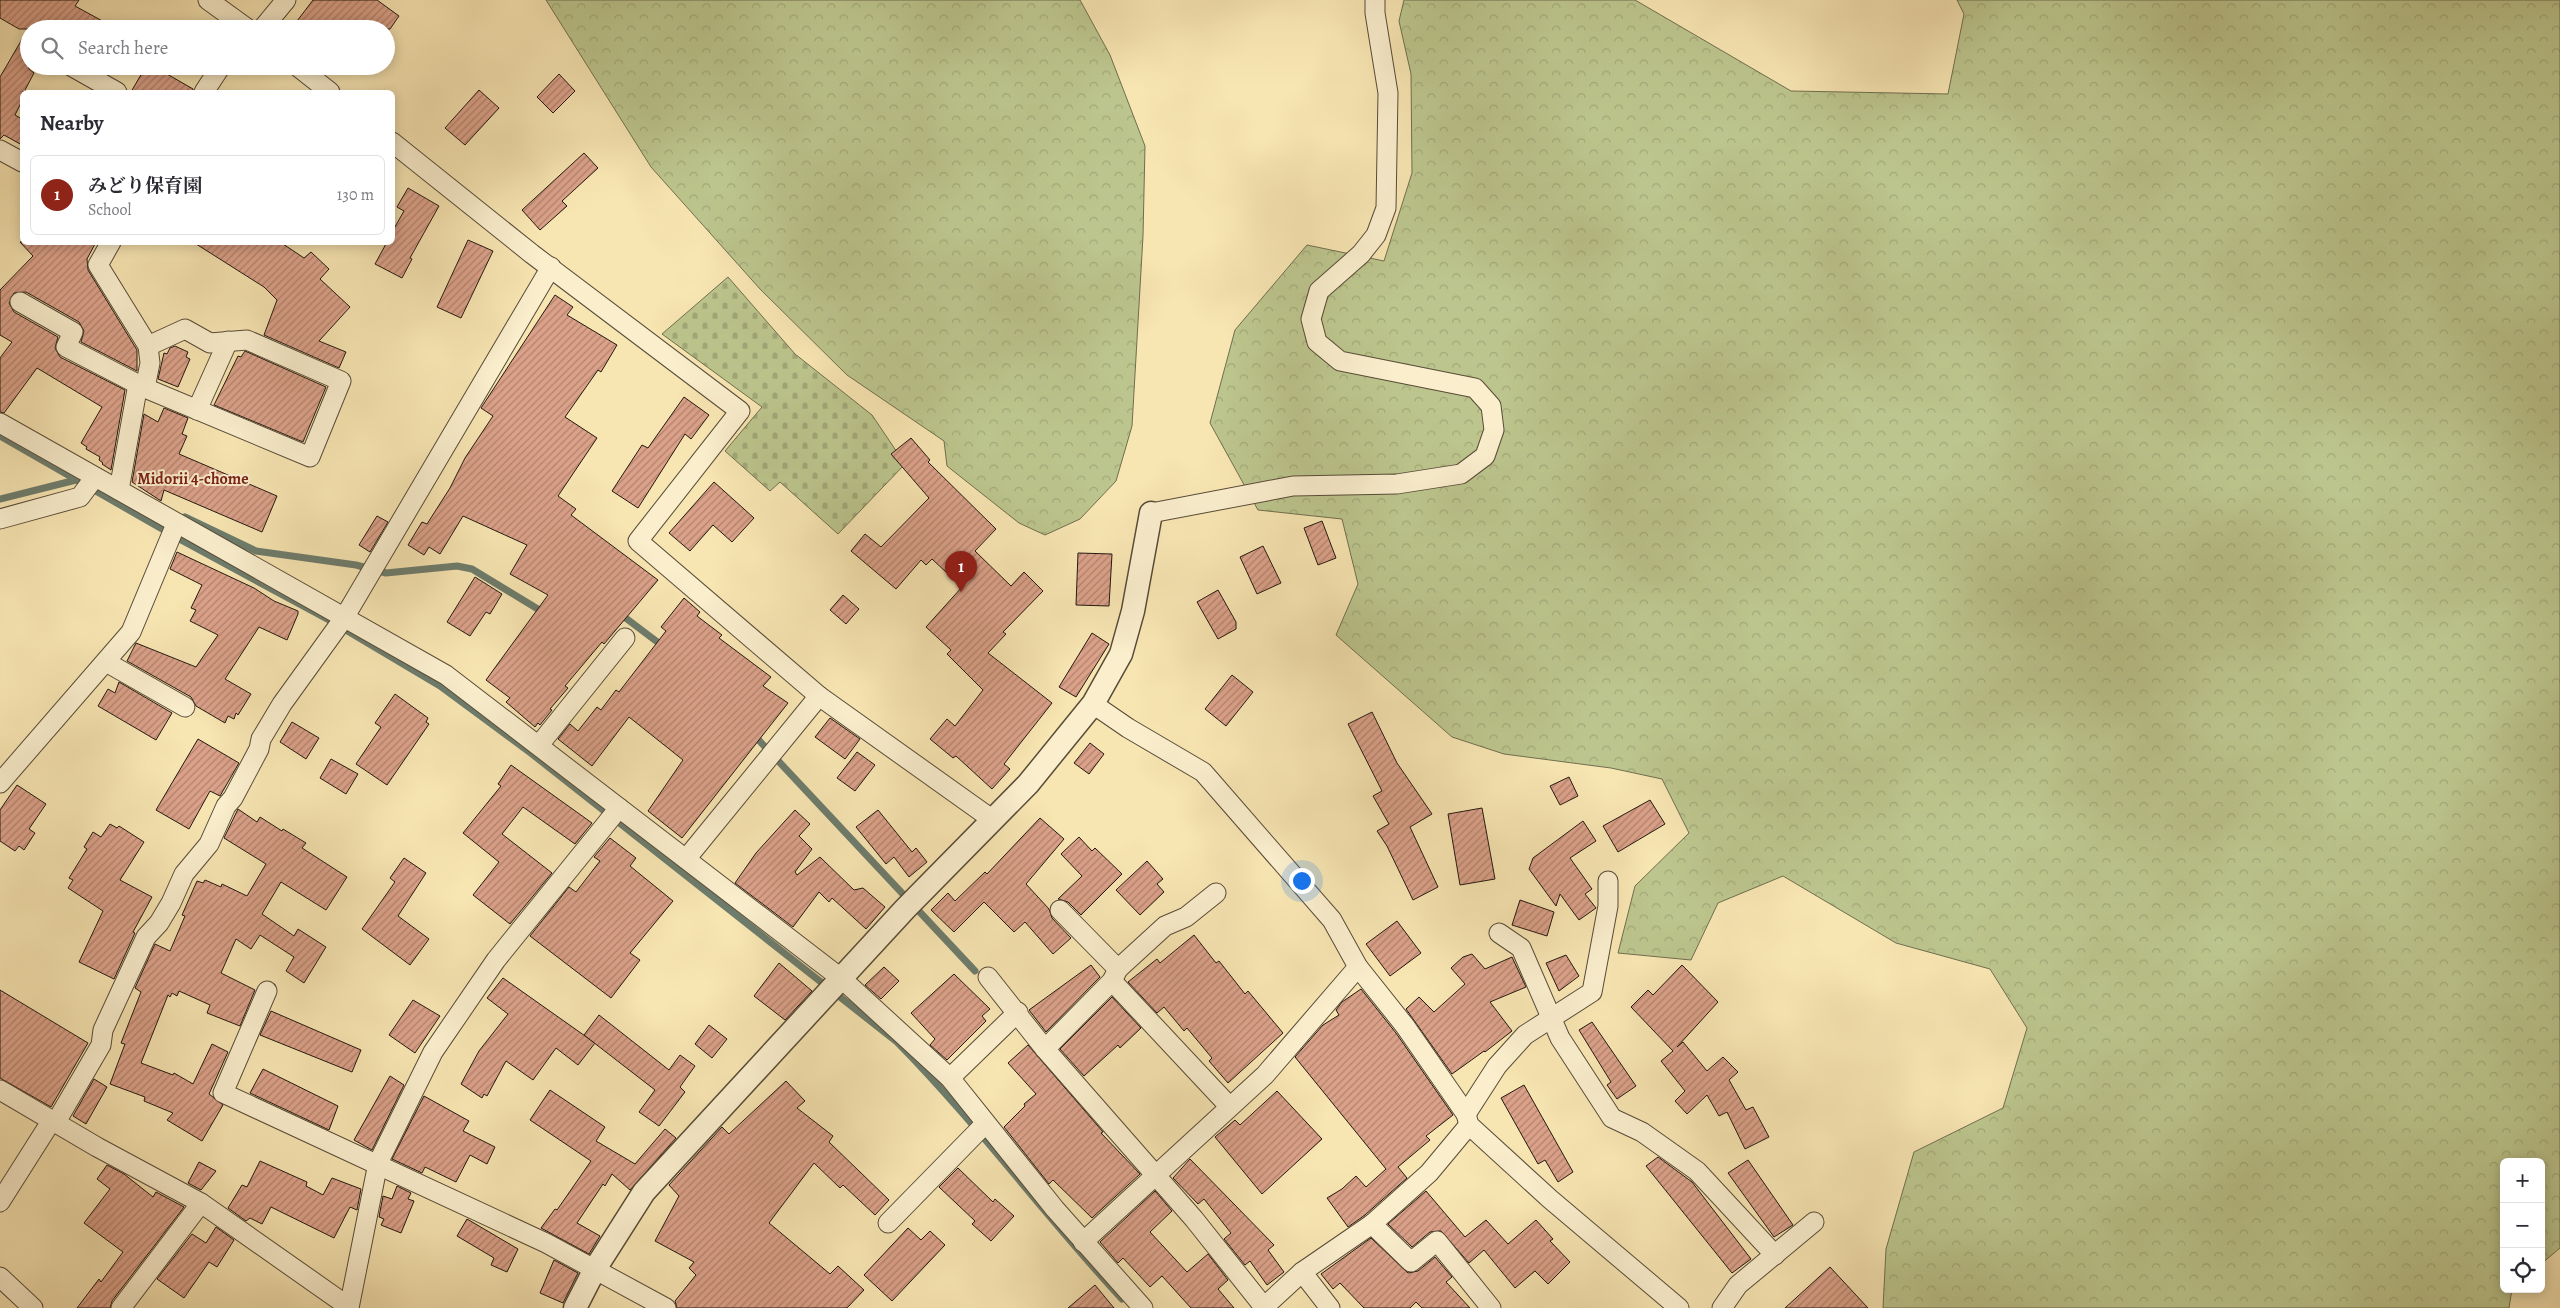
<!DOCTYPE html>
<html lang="en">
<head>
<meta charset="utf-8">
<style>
  :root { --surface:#fff; --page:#f7f7f7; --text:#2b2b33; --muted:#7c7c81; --line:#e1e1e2; --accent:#8f2418 }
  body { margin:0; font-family:Alegreya,"Noto Serif JP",serif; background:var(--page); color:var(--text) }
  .controls { position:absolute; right:15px; bottom:15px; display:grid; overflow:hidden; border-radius:8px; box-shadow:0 2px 12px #0003 }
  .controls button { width:45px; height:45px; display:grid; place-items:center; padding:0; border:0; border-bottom:1px solid var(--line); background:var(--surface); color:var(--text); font:25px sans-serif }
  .you { position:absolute; left:1301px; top:880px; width:18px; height:18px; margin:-12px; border:4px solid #fff; border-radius:50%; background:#1a73e8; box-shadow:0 0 0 8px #1a73e833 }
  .badge { display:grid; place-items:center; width:32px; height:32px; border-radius:50%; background:var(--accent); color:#fff; font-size:16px; font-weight:700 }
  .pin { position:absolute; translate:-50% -41px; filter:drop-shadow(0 1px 2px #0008) }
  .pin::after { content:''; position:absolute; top:26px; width:18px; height:15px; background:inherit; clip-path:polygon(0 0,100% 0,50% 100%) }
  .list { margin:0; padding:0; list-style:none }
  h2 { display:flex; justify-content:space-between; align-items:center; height:65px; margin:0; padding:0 20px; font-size:21px }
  h2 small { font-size:16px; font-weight:400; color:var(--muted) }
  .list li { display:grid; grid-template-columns:32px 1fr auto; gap:15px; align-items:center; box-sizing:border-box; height:80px; margin:0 10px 10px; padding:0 10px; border:1px solid var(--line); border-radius:8px }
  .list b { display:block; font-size:19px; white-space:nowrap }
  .list p { margin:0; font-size:16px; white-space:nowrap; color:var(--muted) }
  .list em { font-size:16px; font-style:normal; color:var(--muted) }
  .icon { flex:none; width:28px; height:28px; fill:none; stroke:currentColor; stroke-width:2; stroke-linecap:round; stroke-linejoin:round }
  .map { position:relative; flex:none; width:2560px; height:1308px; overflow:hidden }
  .search { position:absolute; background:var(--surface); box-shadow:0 2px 12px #0003; left:20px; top:20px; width:375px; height:55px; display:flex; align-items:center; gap:12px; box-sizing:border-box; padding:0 18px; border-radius:28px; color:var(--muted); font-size:19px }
  .panel { position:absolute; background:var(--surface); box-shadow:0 2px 12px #0003; left:20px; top:90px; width:375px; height:155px; border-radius:8px }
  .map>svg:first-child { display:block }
  .forest { fill:url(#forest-crowns); stroke:#706e4e }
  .cemetery { fill:url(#cemetery-stones); stroke:#706e4e }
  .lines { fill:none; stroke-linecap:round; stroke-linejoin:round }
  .stream { stroke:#6d7c6c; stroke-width:7 }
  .building { fill:url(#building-hatch); stroke:#23180f }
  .minor-casing { stroke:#584b38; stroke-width:21 }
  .tertiary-casing { stroke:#584b38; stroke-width:25 }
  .minor { stroke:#faeecd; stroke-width:19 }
  .tertiary { stroke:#faeecd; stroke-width:22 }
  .labels { text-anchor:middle; stroke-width:4; stroke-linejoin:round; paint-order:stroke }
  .neighbourhood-label { font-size:16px; font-weight:bold; fill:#7a1f14; stroke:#faeecd }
</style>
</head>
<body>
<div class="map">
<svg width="2560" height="1308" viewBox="0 0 2560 1308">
  <defs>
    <pattern id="forest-crowns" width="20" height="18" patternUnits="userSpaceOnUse" patternTransform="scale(1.25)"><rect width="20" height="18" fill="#bcc58d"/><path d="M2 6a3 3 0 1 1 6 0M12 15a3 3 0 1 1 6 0" fill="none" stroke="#a1a878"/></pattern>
    <pattern id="cemetery-stones" width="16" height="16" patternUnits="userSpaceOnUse" patternTransform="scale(1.25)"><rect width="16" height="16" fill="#bcc58d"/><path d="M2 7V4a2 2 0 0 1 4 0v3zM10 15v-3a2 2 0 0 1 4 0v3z" fill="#a1a878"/></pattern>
    <pattern id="building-hatch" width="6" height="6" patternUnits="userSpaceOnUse" patternTransform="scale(1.25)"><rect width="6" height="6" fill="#dba189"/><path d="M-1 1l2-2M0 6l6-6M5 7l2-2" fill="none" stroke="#b1826e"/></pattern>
  </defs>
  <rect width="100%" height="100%" fill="#f7e5b2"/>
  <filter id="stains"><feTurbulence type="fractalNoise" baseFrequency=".004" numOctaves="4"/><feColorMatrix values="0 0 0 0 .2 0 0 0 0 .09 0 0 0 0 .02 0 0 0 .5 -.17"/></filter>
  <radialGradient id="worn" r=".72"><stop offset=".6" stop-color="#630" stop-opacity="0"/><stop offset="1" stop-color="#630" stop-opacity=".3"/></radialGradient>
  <g class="forest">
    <path d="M546 0H1080L1110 55 1145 146 1143 236 1132 426 1116 481 1080 519 1045 535 1019 523 947 466 944 441 847 375 760 289 651 167Z"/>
    <path d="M1404 0H1635L1791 91 1948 94 1964 14 1957 0H2560V1248L2541 1264V1162H2504V1289H2512L2509 1308H1883L1886 1249 1914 1152 2003 1108 2027 1028 1990 969 1896 943 1783 876 1718 903 1691 960 1618 953 1635 886 1689 833 1662 779 1611 768 1504 754 1452 737 1336 635 1358 584 1342 519 1258 510 1210 423 1235 330 1307 245 1384 261 1412 173 1411 74 1399 21Z"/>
  </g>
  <path class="cemetery" d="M728 277 795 354 872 415 905 464 838 534 780 482 770 491 725 451 762 407 662 334Z"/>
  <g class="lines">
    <g class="stream">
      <path d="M0 436 183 541 329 620 440 686 532 754 897 1042C977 1123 1044 1215 1122 1299"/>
      <path d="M0 499 76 480"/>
      <path d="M185 517 256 551 356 565 386 573 457 566 472 569 546 614"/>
      <path d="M619 613 664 647"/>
      <path d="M753 734 975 971"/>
    </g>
  </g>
  <g class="building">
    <path d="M0 0H79L75 6 117 29H29V69L34 73 25 90 27 92H22V101L15 115 22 119V145L4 135 0 139V77L28 29H19L0 18Z"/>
    <path d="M313 0H377L399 16 390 29H291Z"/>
    <path d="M146 66H153L193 89V92H131Z"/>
    <path d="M559 74 575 91 553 113 537 97Z"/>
    <path d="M479 90 499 108 465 145 445 128Z"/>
    <path d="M584 153 598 168 562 201 567 206 540 230 522 210Z"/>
    <path d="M408 188 439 206 410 258 412 259 402 278 375 264 387 242H392V232L404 211 397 207Z"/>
    <path d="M468 240 493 251 461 318 437 307Z"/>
    <path d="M20 242H96L87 259 88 270 137 350V371L81 342 84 331 79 322 26 292 14 293 9 303 14 312 58 337 55 348 60 357 125 390 111 470 102 464 103 463 99 460 100 457 86 449 87 447 81 443 102 407 37 368 4 413 0 412V358L12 342 0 335V290L33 256Z"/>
    <path d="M193 242H280L304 258 311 252 329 269 320 279 350 307 319 341 346 352 339 368 264 335 277 300 264 287Z"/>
    <path d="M555 295 573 307 567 315 617 345 601 372 598 370 565 417 597 438 558 496 576 509 571 515 658 580 604 644 602 642 565 686 568 688 550 709 552 710 540 725 538 723 535 727 506 702 510 698 486 680 548 595 510 574 527 545 463 516 440 554 429 547 424 555 408 545 422 522 427 524 450 488 465 458 493 416 481 408Z"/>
    <path d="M175 346 188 352 186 357 190 359 178 387 158 379 164 353 167 354 170 348Z"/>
    <path d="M245 351 326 387 303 442 214 405 238 356 241 357Z"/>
    <path d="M684 397 709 415 691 439 685 434 638 508 612 491 642 445 648 448Z"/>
    <path d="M164 408 188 418 182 434 187 436 179 454 277 496 262 532 164 490 161 501 132 482 144 414 158 422Z"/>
    <path d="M911 438 930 460 928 462 996 529 975 551 1011 586 1024 572 1043 591 1003 632 1006 634 988 653 1052 703 1004 764 1010 769 992 789 956 756 953 758 930 739 947 719 955 726 983 690 947 654 951 650 926 627 962 587 932 559 926 565 921 560 896 589 851 551 865 534 881 547 929 498 891 454Z"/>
    <path d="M714 482 754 518 732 542 713 525 690 551 669 533Z"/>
    <path d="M377 516 388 522 370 552 359 545Z"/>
    <path d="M1322 521 1336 558 1318 565 1304 528Z"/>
    <path d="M1263 546 1281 583 1257 594 1240 557Z"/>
    <path d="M177 552 254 588 274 601 298 611V614L287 640 259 627 225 679 251 694 238 715 236 713 234 719 228 716 225 723 196 706 191 697 127 661 136 643 196 667 218 635 190 621 196 610 191 608 202 585 170 569Z"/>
    <path d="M1078 553 1112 554 1109 606 1076 605Z"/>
    <path d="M475 577 502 594 490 614 486 612 470 636 447 622Z"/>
    <path d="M1218 590 1236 622V629L1218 639 1197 602Z"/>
    <path d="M843 595 859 609 846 624 830 610Z"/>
    <path d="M684 598 700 612 697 616 722 635 719 638 771 677 763 686 788 703 682 838 648 811 683 760 629 717 592 766 558 739 570 724 578 731 597 707 601 710 616 690 619 692 666 631 661 627Z"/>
    <path d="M1092 633 1109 644 1076 697 1059 687Z"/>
    <path d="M1232 675 1253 692 1226 726 1205 709Z"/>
    <path d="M119 682 172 713 156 740 98 706 108 689 115 693Z"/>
    <path d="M395 694 428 718 426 722 429 724 387 785 356 764 381 727 375 723Z"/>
    <path d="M1372 712 1397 763 1432 814 1410 827 1438 887 1413 900 1387 846 1377 831 1389 824 1373 796 1382 791 1348 724Z"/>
    <path d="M830 718 860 739 845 759 815 737Z"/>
    <path d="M292 722 319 738 306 759 280 742Z"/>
    <path d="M198 739 239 763 220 796 210 791 189 829 156 810Z"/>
    <path d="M1090 743 1104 754 1089 774 1074 763Z"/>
    <path d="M857 752 875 765 855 791 837 778Z"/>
    <path d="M331 759 358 774 346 794 320 778Z"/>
    <path d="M511 765 592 823 575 844 523 807 502 834 552 873 510 924 473 895 499 862 463 833 501 786 498 784Z"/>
    <path d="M1569 777 1578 796 1560 805 1550 786Z"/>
    <path d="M17 785 46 804 29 829 35 833 24 850 19 846 15 851 0 841V810Z"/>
    <path d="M1650 800 1665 824 1618 852 1603 826Z"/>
    <path d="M1482 808 1495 879 1460 885 1448 814Z"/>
    <path d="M238 809 257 822 260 817 282 831 283 829 306 843 302 848 347 877 326 910 281 882 262 914 294 936 298 929 326 947 304 983 286 971 294 957 260 935 251 949 236 939 221 973 255 990 240 1026 207 1013 210 1005 179 991 177 996 172 993 170 997 168 995 141 1063 173 1075 174 1073 193 1084 212 1044 228 1052 209 1094 223 1105 202 1141 167 1120 173 1113 144 1101 145 1097 110 1084 125 1044 121 1043 141 992 135 988 155 944 170 951 185 916 182 915 197 881 203 883 205 880 221 887 222 884 247 896 266 864 224 838Z"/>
    <path d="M795 810 810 824 799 836 812 849 795 872 797 875 820 857 854 890 863 888 885 907 866 929 832 898 829 902 819 892 793 927 735 883 756 853Z"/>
    <path d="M878 810 912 852 916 848 927 862 909 877 894 857 886 864 856 827Z"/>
    <path d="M1040 818 1064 839 1026 884 1049 909 1052 918 1071 938 1053 954 1025 922 1014 932 984 902 954 932 931 910 948 893 955 901 985 872 987 874Z"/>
    <path d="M1583 821 1596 841 1570 858 1592 889 1585 894 1596 908 1579 920 1560 894 1556 906 1529 869 1533 858Z"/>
    <path d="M110 824 117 828 119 826 144 842 120 880 152 897 133 932 135 933 114 979 79 962 103 911 68 888 73 880 69 878 87 849 84 847 93 832 101 837Z"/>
    <path d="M1079 837 1092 851 1095 848 1122 874 1081 915 1068 902 1058 899 1082 876 1061 854Z"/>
    <path d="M610 838 636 858 630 866 673 901 630 953 640 960 611 998 530 936 569 887 576 892 600 861 594 857Z"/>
    <path d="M404 858 426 873 398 916 429 939 410 965 362 929 395 882 390 878Z"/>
    <path d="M1147 861 1163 879 1157 884 1164 892 1140 915 1116 890Z"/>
    <path d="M1520 900 1554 912 1547 936 1512 925Z"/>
    <path d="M1397 921 1421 953 1390 976 1366 944Z"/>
    <path d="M1194 935 1216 963 1219 961 1245 994 1248 991 1283 1033 1228 1083 1209 1061 1212 1058 1187 1028 1184 1031 1164 1007 1157 1013 1128 982 1157 959 1160 963Z"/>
    <path d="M1472 954 1485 969 1512 957 1526 987 1490 1002 1512 1031 1485 1052 1484 1051 1452 1074 1406 1009 1419 997 1434 1012 1465 984 1451 968 1463 957Z"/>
    <path d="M1566 955 1579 976 1559 991 1546 963Z"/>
    <path d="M779 963 812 991 785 1020 754 996Z"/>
    <path d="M1091 965 1100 977 1046 1032 1029 1010Z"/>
    <path d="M1682 965 1718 1002 1677 1047 1683 1042 1707 1071 1723 1057 1738 1072 1729 1080 1746 1110 1753 1107 1769 1137 1745 1149 1727 1112 1719 1116 1707 1095 1687 1114 1675 1101 1685 1091 1661 1061 1673 1051 1631 1007 1648 990 1653 995Z"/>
    <path d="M884 967 899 981 881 999 865 985Z"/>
    <path d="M954 974 990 1009 982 1016 986 1021 947 1060 930 1045 935 1039 911 1013Z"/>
    <path d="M503 978 595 1043 578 1065 556 1048 533 1080 506 1061 487 1096 484 1094 482 1098 461 1084 479 1051 508 1014 487 998Z"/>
    <path d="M1361 989 1396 1033 1453 1115 1426 1136 1430 1140 1398 1167 1407 1178 1365 1215 1348 1227 1327 1198 1342 1189 1356 1176 1366 1187 1386 1169 1295 1057 1323 1025 1339 1015 1336 1010 1342 1002Z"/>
    <path d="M0 990 88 1043 51 1107 0 1078Z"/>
    <path d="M1112 997 1141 1028 1120 1048 1118 1045 1084 1076 1060 1049Z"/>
    <path d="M413 1000 440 1016 415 1053 389 1035Z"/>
    <path d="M271 1011 361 1050 352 1072 260 1035Z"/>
    <path d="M599 1015 669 1070 680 1055 695 1066 680 1087 685 1092 659 1126 639 1112 655 1090 584 1035Z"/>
    <path d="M1592 1022 1636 1086 1617 1099 1607 1085 1611 1082 1579 1030Z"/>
    <path d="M709 1025 727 1039 712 1058 695 1044Z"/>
    <path d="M1028 1045 1103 1132 1101 1133 1140 1174 1092 1218 1053 1180 1049 1184 1004 1127 1025 1106 1024 1104 1036 1094 1008 1063Z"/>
    <path d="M263 1069 338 1106 329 1130 250 1093Z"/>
    <path d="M390 1076 404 1085 372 1150 354 1140Z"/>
    <path d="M94 1079 107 1087 86 1124 73 1116Z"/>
    <path d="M786 1081 805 1101 797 1108 833 1136 829 1142 889 1200 875 1215 843 1185 840 1188 814 1163 769 1223 830 1274 838 1266 864 1290 847 1308H677L675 1301 696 1275 689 1268 694 1262 655 1241 679 1196 669 1185 722 1127 729 1134Z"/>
    <path d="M1524 1085 1573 1172 1558 1182 1545 1160 1538 1164 1501 1098Z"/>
    <path d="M550 1090 605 1127 596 1141 635 1164 665 1129 676 1138 630 1190 612 1174 605 1186 603 1184 577 1223 600 1236 589 1254 541 1228 555 1209 557 1210 591 1161 530 1120Z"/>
    <path d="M1277 1091 1322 1139 1262 1194 1215 1137 1235 1120 1240 1125Z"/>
    <path d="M424 1096 469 1121 463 1131 495 1147 487 1164 470 1155 456 1182 425 1167 422 1173 392 1159Z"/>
    <path d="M1658 1157 1692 1182 1751 1259 1732 1273 1646 1166Z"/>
    <path d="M1190 1159 1274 1245 1268 1250 1284 1272 1267 1285 1250 1261 1245 1265 1224 1239 1231 1233 1204 1199 1198 1204 1173 1178Z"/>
    <path d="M1748 1160 1793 1225 1774 1237 1728 1173Z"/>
    <path d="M260 1161 307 1182 306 1186 323 1195 332 1178 361 1189 357 1210 350 1207 334 1238 271 1207 262 1224 250 1218 246 1221 228 1208 242 1185 247 1187Z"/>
    <path d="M199 1162 216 1171 201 1190 188 1183Z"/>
    <path d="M107 1165 124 1174 153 1197 156 1192 184 1207 112 1301 110 1308H77L99 1279 101 1282 123 1252 84 1223 110 1189 97 1179Z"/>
    <path d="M958 1168 993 1202 995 1199 1014 1216 991 1241 972 1224 975 1221 939 1187Z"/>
    <path d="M397 1186 411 1193 408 1199 414 1201 401 1233 381 1225 384 1219 379 1217 383 1196 392 1199Z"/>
    <path d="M1155 1191 1172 1211 1150 1232 1187 1272 1208 1254 1228 1280 1218 1289 1234 1308H1191L1162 1276 1150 1287 1123 1258 1118 1263 1100 1242Z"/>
    <path d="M1426 1191 1465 1237 1486 1220 1508 1244 1536 1220 1553 1239 1550 1241 1570 1262 1548 1284 1535 1271 1515 1288 1484 1250 1469 1263 1441 1231 1430 1232 1412 1247 1388 1224Z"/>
    <path d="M467 1219 518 1249 507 1272 491 1265 494 1258 457 1236Z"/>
    <path d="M216 1227 234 1240 217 1267 209 1262 184 1298 157 1279 192 1234 206 1243Z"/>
    <path d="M908 1228 921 1240 930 1231 945 1245 892 1301 864 1275Z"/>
    <path d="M1371 1238 1408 1273 1418 1271 1435 1257 1452 1277 1446 1282 1470 1308H1422L1416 1302 1410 1308H1364L1340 1283 1333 1289 1321 1274Z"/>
    <path d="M554 1260 578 1273 563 1303 540 1293Z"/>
    <path d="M1830 1267 1868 1308H1785Z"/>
    <path d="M1095 1285 1114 1308H1068Z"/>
  </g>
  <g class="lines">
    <g class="minor-casing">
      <g id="minor">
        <path d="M208 0 248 29"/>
        <path d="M262 29 286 0"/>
        <path d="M71 66 117 92"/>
        <path d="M297 66 330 92"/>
        <path d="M204 92 221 66"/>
        <path d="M392 142 532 254 740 411 638 541 819 696 993 820"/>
        <path d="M0 150 22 162"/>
        <path d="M111 242 98 265 148 346 150 363 145 388"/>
        <path d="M20 302 73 332 66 347 145 388 310 457 341 381 247 340 210 343 185 329 148 346"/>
        <path d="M197 410 228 341"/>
        <path d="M0 423 446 675 842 979 950 1078 1055 1209 1143 1308"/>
        <path d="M119 490 138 384"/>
        <path d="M1151 513 1293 486 1397 484 1461 474 1485 456 1494 430 1491 406 1475 388 1340 361 1317 342 1311 319 1319 291 1361 254 1376 235 1386 208 1388 93 1375 13V0"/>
        <path d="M0 519 80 497 95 477"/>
        <path d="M106 662 185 707"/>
        <path d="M1093 704 1128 728 1203 772 1332 920 1358 967 1405 1026 1466 1114 1469 1125 1550 1199 1679 1308"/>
        <path d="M539 745 625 638"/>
        <path d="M0 783 131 632 176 524"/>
        <path d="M686 859 819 696"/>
        <path d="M1060 910 1118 969"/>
        <path d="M1499 933 1521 948 1560 1038 1612 1118 1642 1132 1697 1171 1775 1255"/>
        <path d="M988 977 1045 1049 1194 1219 1264 1307"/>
        <path d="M1112 981 1229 1106"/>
        <path d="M267 991 223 1093 546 1243 666 1308"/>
        <path d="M1045 1049 1112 981 1118 969 1165 926 1186 917 1216 893"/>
        <path d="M950 1078 1018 1012"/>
        <path d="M0 1090 97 1147 201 1203 349 1307"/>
        <path d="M1466 1114 1497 1066 1525 1035 1592 992 1608 906V881"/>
        <path d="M56 1122 101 1045 103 1030 146 937 159 923 171 903 184 874 209 844 226 806 233 798 259 749 261 739 282 704 344 618 551 267"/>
        <path d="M0 1202 52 1120"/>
        <path d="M888 1223 985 1124"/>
        <path d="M1372 1224 1411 1262 1437 1241 1491 1308"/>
        <path d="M1083 1242 1265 1075 1358 967"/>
        <path d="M1302 1272 1330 1308"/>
        <path d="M0 1277 33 1308"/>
        <path d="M121 1308 201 1203"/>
        <path d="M349 1308 378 1163 433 1052 496 960 619 808"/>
        <path d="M1263 1308 1302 1272 1372 1224 1429 1173 1469 1125"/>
        <path d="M1722 1308 1738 1285 1814 1222"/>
      </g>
    </g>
    <g class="tertiary-casing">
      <path id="tertiary" d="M575 1308 595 1269 644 1192 905 909 1028 784 1093 704 1121 654 1133 611 1151 513"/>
    </g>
    <use href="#minor" class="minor"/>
    <use href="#tertiary" class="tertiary"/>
  </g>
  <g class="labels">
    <g class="neighbourhood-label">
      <text x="193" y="484">Midorii 4-chome</text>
    </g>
  </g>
  <rect width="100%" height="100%" filter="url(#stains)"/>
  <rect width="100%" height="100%" fill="url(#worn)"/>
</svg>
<div class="controls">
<button>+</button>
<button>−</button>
<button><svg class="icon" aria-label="locate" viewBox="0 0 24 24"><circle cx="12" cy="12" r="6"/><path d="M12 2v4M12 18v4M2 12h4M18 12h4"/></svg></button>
</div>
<div class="you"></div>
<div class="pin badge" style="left:961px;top:592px">1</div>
<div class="search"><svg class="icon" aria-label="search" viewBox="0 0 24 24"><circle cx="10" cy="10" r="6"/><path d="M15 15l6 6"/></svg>Search here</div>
<section class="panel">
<h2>Nearby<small></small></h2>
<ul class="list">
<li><span class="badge">1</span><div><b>みどり保育園</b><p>School</p></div><em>130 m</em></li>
</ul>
</section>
</div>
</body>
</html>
